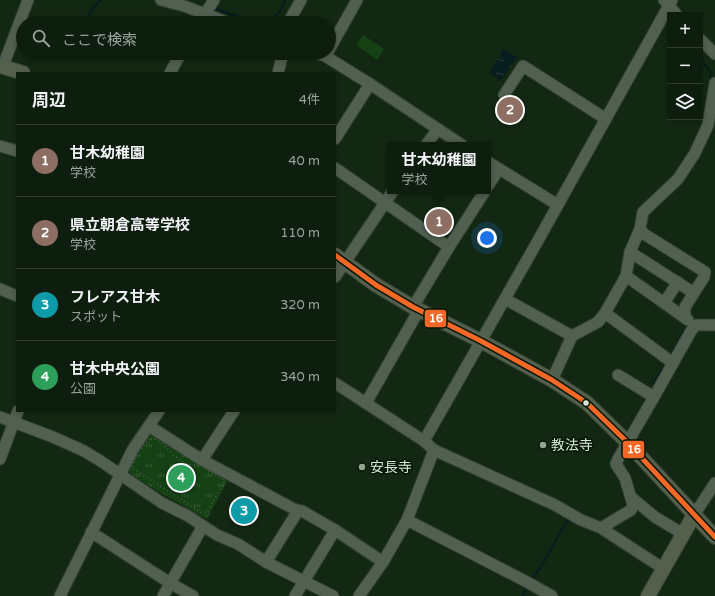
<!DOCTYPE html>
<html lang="ja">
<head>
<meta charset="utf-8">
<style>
  :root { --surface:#0e1e0e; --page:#1c2b1c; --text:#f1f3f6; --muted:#9ba29e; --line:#2e3c2e; --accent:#0b8043 }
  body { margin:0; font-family:"Varela Round","Noto Sans JP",sans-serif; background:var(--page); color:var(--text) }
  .controls { position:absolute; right:12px; top:12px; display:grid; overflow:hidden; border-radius:0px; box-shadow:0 2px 6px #0003 }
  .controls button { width:36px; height:36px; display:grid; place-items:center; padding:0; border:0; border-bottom:1px solid var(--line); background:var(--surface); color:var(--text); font:20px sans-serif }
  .you { position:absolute; left:487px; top:238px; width:14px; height:14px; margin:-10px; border:3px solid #fff; border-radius:50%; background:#1a73e8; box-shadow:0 0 0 6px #1a73e833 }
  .badge { display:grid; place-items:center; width:26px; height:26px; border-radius:50%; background:var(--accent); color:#fff; font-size:13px; font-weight:700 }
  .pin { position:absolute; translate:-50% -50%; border:2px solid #fff; box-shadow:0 1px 4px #0006 }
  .popup { position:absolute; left:387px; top:142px; width:104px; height:52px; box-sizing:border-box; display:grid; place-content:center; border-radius:0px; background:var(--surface); filter:drop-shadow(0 1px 3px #0005); font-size:13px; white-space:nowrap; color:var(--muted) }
  .popup b { font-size:15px; color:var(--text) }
  .popup::after { content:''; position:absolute; left:50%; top:100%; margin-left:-8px; border:8px solid transparent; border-top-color:var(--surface) }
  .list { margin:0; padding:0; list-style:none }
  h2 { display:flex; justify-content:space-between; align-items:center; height:52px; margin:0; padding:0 16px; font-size:17px }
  h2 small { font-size:13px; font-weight:400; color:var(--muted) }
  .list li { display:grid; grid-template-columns:26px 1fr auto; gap:12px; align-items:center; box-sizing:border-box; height:72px; padding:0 16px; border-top:1px solid var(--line) }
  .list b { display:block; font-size:15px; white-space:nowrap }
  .list p { margin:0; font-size:13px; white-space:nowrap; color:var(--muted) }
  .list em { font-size:13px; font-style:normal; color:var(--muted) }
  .icon { flex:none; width:22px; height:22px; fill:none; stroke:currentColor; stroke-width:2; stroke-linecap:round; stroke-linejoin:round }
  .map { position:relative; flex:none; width:715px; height:596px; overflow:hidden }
  .search { position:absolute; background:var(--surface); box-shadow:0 2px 6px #0003; left:16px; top:16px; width:320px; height:44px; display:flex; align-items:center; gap:10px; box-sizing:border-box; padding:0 14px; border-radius:22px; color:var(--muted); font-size:15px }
  .panel { position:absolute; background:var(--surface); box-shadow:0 2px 6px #0003; left:16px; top:72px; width:320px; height:340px; border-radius:0px }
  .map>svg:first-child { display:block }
  .grass { fill:url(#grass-tufts) }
  .garden { fill:#154114 }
  .water { fill:url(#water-ripples) }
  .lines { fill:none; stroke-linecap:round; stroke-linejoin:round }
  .stream { stroke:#081d1d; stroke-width:2.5 }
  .minor-casing { stroke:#304030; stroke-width:13 }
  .major-casing { stroke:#304030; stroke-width:16 }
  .path { stroke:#516051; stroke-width:1.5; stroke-dasharray:1 3; stroke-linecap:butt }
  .minor { stroke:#516050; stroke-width:11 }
  .major { stroke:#545f4c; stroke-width:14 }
  .bus-1-casing { stroke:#061505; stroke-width:8 }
  .bus-1 { stroke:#f36827; stroke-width:5 }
  .bus-dot { fill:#d4ead2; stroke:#061505; stroke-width:1.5 }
  .poi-dot { fill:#90a68f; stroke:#061505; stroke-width:1.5 }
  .labels { text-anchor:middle; stroke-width:3; stroke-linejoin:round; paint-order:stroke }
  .poi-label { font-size:14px; fill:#d4ead2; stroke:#061505; text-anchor:start }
  .line-badge { stroke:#061505; stroke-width:1.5 }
  .badge-label { font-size:11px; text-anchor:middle; font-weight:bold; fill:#fff }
</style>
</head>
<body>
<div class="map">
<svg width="715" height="596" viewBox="0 0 715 596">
  <defs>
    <pattern id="grass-tufts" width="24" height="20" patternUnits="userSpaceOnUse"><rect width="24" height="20" fill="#154114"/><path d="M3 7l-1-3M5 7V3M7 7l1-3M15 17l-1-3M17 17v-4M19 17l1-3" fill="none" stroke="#365d35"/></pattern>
    <pattern id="water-ripples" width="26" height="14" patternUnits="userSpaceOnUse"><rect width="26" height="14" fill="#081d1d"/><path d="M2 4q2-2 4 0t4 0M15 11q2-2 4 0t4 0" fill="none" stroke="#2b3e3d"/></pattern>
  </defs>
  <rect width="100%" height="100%" fill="#132813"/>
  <path class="grass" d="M152 432 224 474 227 482 207 519 159 492 125 470 148 433Z"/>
  <path class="garden" d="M363 35 384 49 377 60 356 45Z"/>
  <path class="water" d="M504 49 517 57 501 81 489 73Z"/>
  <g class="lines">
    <g class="stream">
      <path d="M216 9 257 23"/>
      <path d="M85 23 93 8 100 0"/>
      <path d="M268 23C276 17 282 10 285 0"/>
      <path d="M18 40H23"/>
      <path d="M700 59 710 71 711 83"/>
      <path d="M673 351 684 330"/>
      <path d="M653 384 661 370"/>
      <path d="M532 580 548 555 567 520 577 523"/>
      <path d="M522 596 528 586"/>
    </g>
    <g class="minor-casing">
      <g id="minor">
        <path d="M161 0 184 6 229 23"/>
        <path d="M664 0 677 15"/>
        <path d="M199 23 214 0"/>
        <path d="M288 23 301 0"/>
        <path d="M700 39 715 54"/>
        <path d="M329 50 357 0"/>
        <path d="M316 53 325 56 370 84 462 145"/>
        <path d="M3 66 28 0"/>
        <path d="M170 73 181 53"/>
        <path d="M278 73 283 53"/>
        <path d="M504 95 523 66 606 119"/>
        <path d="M335 139 370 84"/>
        <path d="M426 145 438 129"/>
        <path d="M0 146 17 151"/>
        <path d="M488 162 558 205"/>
        <path d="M335 168 449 247"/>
        <path d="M488 186 499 169"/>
        <path d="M640 229 644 234 705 272 704 277 685 307V318"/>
        <path d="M630 252 694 293"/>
        <path d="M626 276 688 320"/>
        <path d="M335 277 393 191"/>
        <path d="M0 289 17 296"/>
        <path d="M505 299 572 336"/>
        <path d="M664 303 678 282"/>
        <path d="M413 307 449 247 485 191"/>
        <path d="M605 313 673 363"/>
        <path d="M618 375 654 397"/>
        <path d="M552 380 572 336 598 322 605 313 626 276 630 252 640 229 643 212 678 179 695 153 708 125 715 83"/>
        <path d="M335 383 424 441 434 450 555 505 581 520 601 528 664 569"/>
        <path d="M366 403 419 310"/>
        <path d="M0 417 53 437 84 451 99 460 162 503 188 516 217 535 238 544 266 562 333 596"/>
        <path d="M149 426 202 460 296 510 302 511 335 530 383 562"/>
        <path d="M424 441 540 237 672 0"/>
        <path d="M0 459 18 411"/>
        <path d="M202 460 234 411"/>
        <path d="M632 498 655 517 683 534"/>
        <path d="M694 515 715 483"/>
        <path d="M407 520 527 582 552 596"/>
        <path d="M601 528 631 510 633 505 625 478 616 464 618 459 654 397 691 331 696 325H715"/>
        <path d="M91 532 170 583 193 596"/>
        <path d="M266 562 296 514V510"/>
        <path d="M60 596 133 449 159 411"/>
        <path d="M163 596 203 526"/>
        <path d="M295 596 335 530"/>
        <path d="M359 596 383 562 407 520 434 450"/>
      </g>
    </g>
    <g class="major-casing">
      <g id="major">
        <path d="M0 66 23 73"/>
        <path d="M335 255 376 285 413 307 481 341 552 380 587 403 627 442 715 537"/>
        <path d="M648 596 694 515"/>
      </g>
    </g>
    <path class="path" d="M151 439H155L164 445 174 456 187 464 200 466 224 480V482L207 512 202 513 132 468C133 460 143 443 151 439Z"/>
    <use href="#minor" class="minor"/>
    <use href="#major" class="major"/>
    <g class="bus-1-casing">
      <path id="bus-1" d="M335 255 376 285 413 307 481 341 552 380 587 403 627 442 715 537"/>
    </g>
    <use href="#bus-1" class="bus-1"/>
  </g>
  <circle class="bus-dot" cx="586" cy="403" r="3.5"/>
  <g class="poi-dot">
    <circle cx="543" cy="445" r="4"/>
    <circle cx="362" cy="467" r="4"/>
  </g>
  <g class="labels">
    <g class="poi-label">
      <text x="551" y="450">教法寺</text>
      <text x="370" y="472">安長寺</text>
    </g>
  </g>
  <g class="line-badge">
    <rect x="424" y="309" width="23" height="19" rx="4" fill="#f36827"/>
    <rect x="622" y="440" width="23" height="19" rx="4" fill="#f36827"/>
  </g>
  <g class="badge-label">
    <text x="436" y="322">16</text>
    <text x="634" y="453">16</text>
  </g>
</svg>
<div class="controls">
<button>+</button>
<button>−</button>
<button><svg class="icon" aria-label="layers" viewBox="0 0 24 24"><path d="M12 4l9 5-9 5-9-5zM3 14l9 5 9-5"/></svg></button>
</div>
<div class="you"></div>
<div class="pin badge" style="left:439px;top:222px;background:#8d6e63">1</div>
<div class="popup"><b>甘木幼稚園</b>学校</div>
<div class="pin badge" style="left:510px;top:110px;background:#8d6e63">2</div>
<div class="pin badge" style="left:244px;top:511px;background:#0f9aa8">3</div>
<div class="pin badge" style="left:181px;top:478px;background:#2e9e5b">4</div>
<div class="search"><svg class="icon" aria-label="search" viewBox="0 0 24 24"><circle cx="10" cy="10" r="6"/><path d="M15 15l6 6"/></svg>ここで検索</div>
<section class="panel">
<h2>周辺<small>4件</small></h2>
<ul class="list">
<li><span class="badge" style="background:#8d6e63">1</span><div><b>甘木幼稚園</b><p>学校</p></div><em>40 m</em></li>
<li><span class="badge" style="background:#8d6e63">2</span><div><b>県立朝倉高等学校</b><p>学校</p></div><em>110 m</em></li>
<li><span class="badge" style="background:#0f9aa8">3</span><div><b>フレアス甘木</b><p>スポット</p></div><em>320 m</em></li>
<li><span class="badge" style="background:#2e9e5b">4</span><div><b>甘木中央公園</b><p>公園</p></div><em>340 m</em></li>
</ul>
</section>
</div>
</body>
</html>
